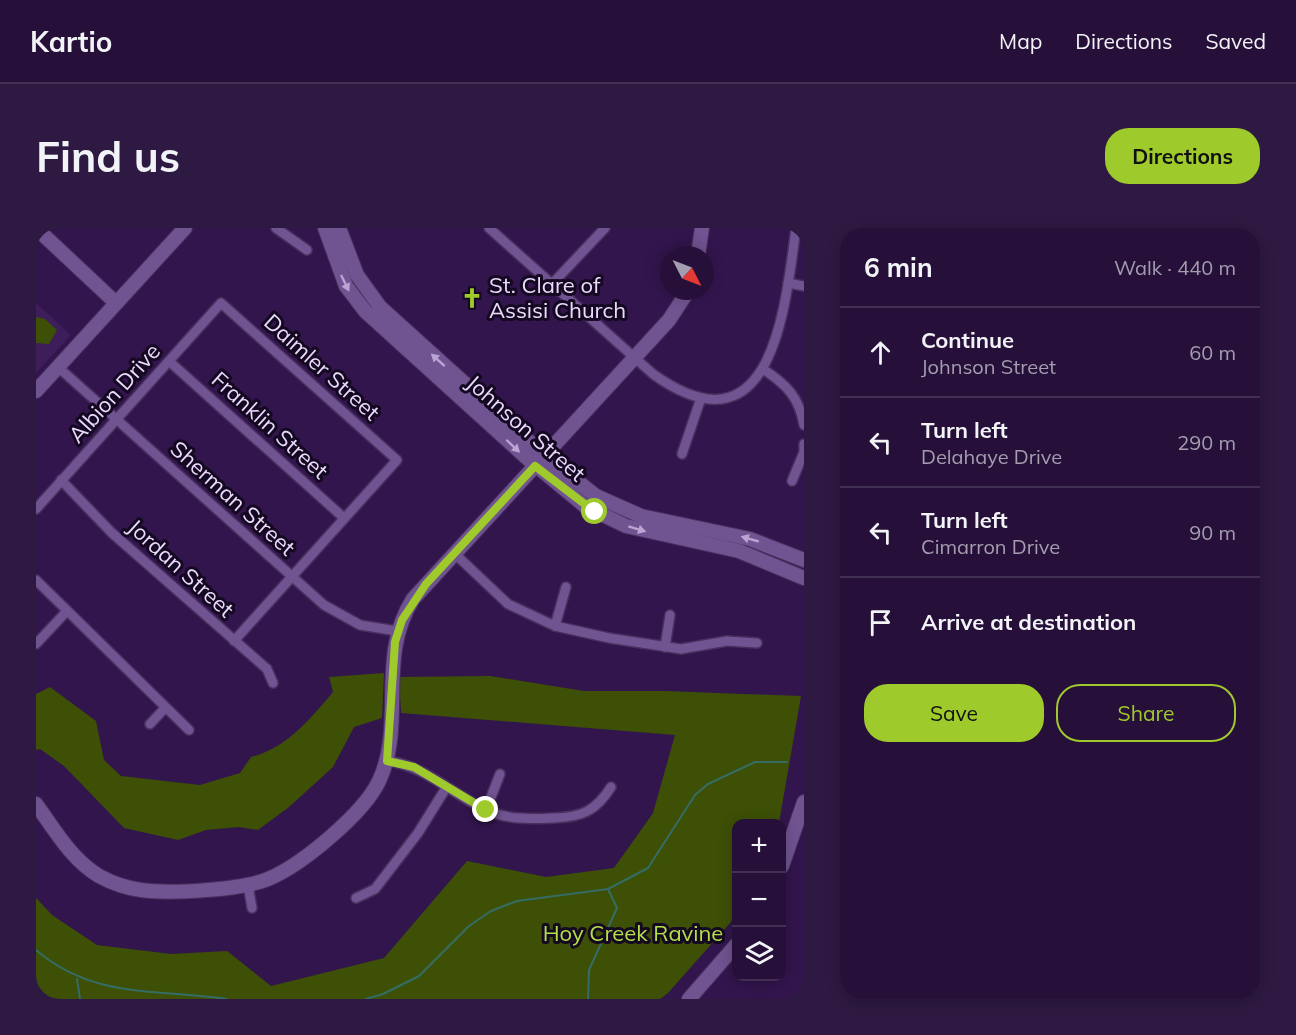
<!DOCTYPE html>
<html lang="en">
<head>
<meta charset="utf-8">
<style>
  :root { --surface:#26103a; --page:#2e1942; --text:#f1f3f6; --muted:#a49daf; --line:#423054; --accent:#9fca2c }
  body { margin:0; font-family:Mulish,sans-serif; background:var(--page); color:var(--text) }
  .controls { position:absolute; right:18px; bottom:18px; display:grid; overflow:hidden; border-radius:12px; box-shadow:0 3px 15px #0003 }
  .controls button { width:54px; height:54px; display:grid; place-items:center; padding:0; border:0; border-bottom:2px solid var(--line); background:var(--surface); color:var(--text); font:30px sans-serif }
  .compass { position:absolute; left:624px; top:18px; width:54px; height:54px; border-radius:50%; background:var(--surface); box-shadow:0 3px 15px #0003; rotate:132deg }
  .stop { position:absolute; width:18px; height:18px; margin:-14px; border:4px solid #9fca2c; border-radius:50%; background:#fff }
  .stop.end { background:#9fca2c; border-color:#fff; box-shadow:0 2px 6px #0008 }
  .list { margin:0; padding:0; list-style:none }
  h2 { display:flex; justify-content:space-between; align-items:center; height:78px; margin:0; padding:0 24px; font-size:26px }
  h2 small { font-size:20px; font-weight:400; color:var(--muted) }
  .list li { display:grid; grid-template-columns:39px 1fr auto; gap:18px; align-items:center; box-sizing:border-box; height:90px; padding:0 24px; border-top:2px solid var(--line) }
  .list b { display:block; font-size:22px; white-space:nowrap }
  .list p { margin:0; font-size:20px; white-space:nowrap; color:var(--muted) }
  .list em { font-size:20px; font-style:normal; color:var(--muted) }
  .actions { display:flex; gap:12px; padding:18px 24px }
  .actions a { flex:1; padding:14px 0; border:2px solid var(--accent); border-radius:24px; text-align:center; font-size:21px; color:var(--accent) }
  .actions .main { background:var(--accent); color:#111 }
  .icon { flex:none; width:33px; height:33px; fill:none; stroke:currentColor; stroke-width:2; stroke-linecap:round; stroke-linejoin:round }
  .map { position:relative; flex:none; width:768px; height:771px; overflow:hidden; border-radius:24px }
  header { display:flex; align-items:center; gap:36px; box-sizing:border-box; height:84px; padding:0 30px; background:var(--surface); border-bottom:2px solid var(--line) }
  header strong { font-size:28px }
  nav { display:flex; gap:33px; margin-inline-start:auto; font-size:21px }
  .intro { display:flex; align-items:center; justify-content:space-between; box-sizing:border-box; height:144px; padding:0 36px }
  h1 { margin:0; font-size:42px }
  .button { padding:15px 27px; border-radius:24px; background:var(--accent); color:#111; font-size:21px; font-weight:700 }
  main { display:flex; gap:36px; padding:0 36px }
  aside { flex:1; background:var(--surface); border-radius:24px; box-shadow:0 3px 15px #0003 }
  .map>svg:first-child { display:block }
  .built { fill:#3e1d5b }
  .green { fill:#3d5005 }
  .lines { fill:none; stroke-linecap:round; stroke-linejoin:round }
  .stream { stroke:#356d66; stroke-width:2 }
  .street-casing { stroke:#48305e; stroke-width:12 }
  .secondary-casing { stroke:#48305e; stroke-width:16 }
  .street { stroke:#705391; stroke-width:9 }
  .secondary { stroke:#705391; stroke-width:14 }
  .oneway { fill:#b9a4d2 }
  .route { stroke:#9fca2c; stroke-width:8 }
  .labels { text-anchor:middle; stroke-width:6; stroke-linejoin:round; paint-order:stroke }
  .poi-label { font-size:22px; fill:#e9dafe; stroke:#140921; text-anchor:start }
  .street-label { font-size:22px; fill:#e9dafe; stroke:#140921 }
  .park-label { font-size:22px; fill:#b3df47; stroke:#140921 }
</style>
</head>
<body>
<header>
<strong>Kartio</strong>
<nav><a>Map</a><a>Directions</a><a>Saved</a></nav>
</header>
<div class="intro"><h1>Find us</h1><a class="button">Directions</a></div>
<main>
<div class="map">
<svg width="768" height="771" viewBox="0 0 768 771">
  <rect width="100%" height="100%" fill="#32154d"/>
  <path class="built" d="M0 75 35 107 0 145Z"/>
  <g class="green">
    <path d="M0 89 9 91 21 102 13 116 0 115Z"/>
    <path d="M348 445 346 490 318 499 297 539 253 579 222 602 203 599 170 602 142 612 88 600 28 538 4 521 0 522V466L14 459 60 493 68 532 85 548 164 557 204 545 215 529C251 520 274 491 297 464L293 449Z"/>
    <path d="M454 448 548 463H629L765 468 743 595 700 596V683L695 694 632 765 624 771H0V670L16 687 61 717 135 726 191 723 235 758 348 730 431 633 510 649 578 640 617 585 639 507 365 485 363 449Z"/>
  </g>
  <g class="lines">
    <g class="stream">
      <path d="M0 722C57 771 120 761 191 771"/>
      <path d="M41 751 44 771"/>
      <path d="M330 771 347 766 383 748 433 698 455 683 481 673 572 661 612 640 659 567 672 556 719 534H751"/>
      <path d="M552 771 553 742 581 680 572 661"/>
    </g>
    <g class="street-casing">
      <g id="street">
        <path d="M240 0 271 22"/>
        <path d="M453 0 617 146C736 231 749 82 760 0"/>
        <path d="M752 55 768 58"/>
        <path d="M516 56 569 0"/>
        <path d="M134 134 308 290"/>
        <path d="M22 139 288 377 324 397 361 403"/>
        <path d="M727 141C751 157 763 169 768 197"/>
        <path d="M646 226 665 170"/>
        <path d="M25 252 76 305 231 441 237 455"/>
        <path d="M756 253 768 224V216"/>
        <path d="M0 281 185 75 361 232 198 413"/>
        <path d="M418 325 472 376 519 398 573 410 645 421 691 413 721 415"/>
        <path d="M0 352 153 502"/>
        <path d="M519 398 530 359"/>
        <path d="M0 416 31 383"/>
        <path d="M629 419 634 387"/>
        <path d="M114 496 129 480"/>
        <path d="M351 533C388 537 416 566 450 582 472 592 494 591 518 590 546 589 560 583 575 559"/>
        <path d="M450 582 464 546"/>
        <path d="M212 657 216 680"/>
        <path d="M320 670 339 661 382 605 410 560"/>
      </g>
    </g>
    <g class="secondary-casing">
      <g id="secondary">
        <path d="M0 0 80 75"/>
        <path d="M289 0 310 58 329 83 491 230 549 278 590 298 703 323 768 350"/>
        <path d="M303 0 321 47 344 79 508 227 560 268 605 288 714 311 768 332"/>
        <path d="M662 27 666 0"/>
        <path d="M0 163 149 0"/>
        <path d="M0 576C18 601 35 631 63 648 76 655 90 660 105 662 134 666 206 662 232 651 266 637 328 585 343 553 370 496 340 429 377 371L633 92 652 63"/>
        <path d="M746 638 768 574"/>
        <path d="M653 771 700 717"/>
      </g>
    </g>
    <use href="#street" class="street"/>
    <use href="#secondary" class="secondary"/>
  </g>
  <defs><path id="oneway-solid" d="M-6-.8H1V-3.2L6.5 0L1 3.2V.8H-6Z" transform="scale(1.5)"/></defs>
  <g class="oneway">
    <use href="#oneway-solid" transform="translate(309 55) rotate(64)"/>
    <use href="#oneway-solid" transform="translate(402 132) rotate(-138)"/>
    <use href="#oneway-solid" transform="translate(477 218) rotate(43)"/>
    <use href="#oneway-solid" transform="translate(601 301) rotate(17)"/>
    <use href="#oneway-solid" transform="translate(714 311) rotate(-164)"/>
  </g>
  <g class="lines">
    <path class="route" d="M450 582 378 539 351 533 359 414 366 392 390 356 499 238 559 284"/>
  </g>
  <defs>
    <g id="church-bare" transform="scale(1.62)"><path d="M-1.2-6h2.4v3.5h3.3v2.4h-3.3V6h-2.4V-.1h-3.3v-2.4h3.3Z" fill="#9fca2c" stroke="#140921" stroke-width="2.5" paint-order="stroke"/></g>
  </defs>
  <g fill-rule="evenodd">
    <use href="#church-bare" x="436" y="70"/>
  </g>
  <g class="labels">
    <g class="poi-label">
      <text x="453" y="65">St. Clare of<tspan x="453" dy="25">Assisi Church</tspan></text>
    </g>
    <g class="street-label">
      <text transform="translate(286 139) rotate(42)" y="8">Daimler Street</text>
      <text transform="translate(78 165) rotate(-48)" y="8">Albion Drive</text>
      <text transform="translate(234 197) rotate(42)" y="8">Franklin Street</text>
      <text transform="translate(490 200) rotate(41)" y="8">Johnson Street</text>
      <text transform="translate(197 270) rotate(42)" y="8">Sherman Street</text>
      <text transform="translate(145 340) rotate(42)" y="8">Jordan Street</text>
    </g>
    <g class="park-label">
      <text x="597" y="713">Hoy Creek Ravine</text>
    </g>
  </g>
</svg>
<div class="controls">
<button>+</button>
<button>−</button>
<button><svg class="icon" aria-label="layers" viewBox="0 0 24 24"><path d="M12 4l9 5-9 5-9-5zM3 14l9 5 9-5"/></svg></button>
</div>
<svg class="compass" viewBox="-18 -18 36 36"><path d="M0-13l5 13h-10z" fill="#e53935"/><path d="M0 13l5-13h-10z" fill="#a49daf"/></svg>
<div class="stop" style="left:559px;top:284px"></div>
<div class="stop end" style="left:450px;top:582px"></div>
</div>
<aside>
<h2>6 min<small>Walk · 440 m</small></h2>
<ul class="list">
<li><svg class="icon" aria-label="ahead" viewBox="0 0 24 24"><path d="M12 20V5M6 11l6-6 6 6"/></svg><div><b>Continue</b><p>Johnson Street</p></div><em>60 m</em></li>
<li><svg class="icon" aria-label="left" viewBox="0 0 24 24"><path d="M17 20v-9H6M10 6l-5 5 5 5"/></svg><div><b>Turn left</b><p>Delahaye Drive</p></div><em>290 m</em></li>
<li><svg class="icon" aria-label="left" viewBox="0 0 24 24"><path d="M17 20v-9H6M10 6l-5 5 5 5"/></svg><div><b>Turn left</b><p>Cimarron Drive</p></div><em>90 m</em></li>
<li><svg class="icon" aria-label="arrive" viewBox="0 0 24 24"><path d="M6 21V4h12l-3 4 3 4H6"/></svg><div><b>Arrive at destination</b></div></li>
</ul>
<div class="actions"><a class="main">Save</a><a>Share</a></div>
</aside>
</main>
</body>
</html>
